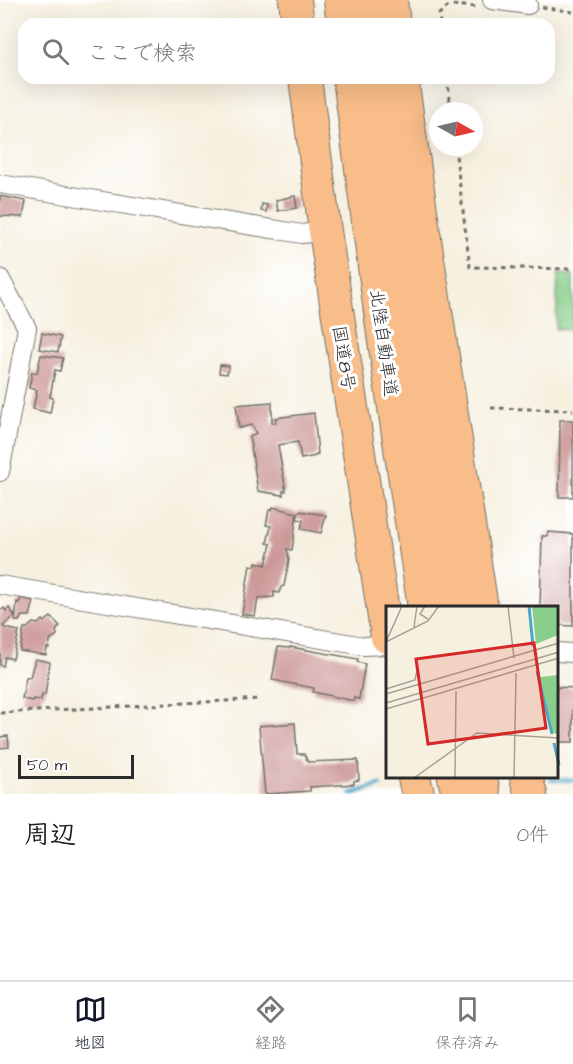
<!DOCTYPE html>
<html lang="ja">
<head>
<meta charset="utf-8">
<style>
  :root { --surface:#fff; --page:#f6f6f6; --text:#222; --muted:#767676; --line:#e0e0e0; --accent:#111827 }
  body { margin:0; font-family:"Architects Daughter","Klee One",sans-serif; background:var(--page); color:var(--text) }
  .compass { position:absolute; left:429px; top:102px; width:54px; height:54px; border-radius:50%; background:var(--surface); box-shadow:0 6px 24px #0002; rotate:98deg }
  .scale { position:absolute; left:18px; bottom:15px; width:116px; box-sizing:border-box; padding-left:6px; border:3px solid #2b2b2b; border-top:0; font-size:16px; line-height:21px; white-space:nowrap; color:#2b2b2b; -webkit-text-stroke:4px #fff; paint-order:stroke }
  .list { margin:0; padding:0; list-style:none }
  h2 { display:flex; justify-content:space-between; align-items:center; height:78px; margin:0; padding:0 24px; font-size:26px }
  h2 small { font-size:20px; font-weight:400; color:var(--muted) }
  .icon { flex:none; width:33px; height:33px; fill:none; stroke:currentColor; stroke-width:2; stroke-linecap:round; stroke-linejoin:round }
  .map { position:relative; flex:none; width:573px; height:794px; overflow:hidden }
  .search { position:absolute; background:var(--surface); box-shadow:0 6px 24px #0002; left:18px; right:18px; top:18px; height:66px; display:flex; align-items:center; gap:15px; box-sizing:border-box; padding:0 21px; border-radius:18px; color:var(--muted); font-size:22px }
  .sheet { height:186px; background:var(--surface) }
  nav { display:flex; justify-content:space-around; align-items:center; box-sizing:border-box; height:84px; border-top:2px solid var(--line); background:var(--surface); font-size:16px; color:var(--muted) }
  nav a { display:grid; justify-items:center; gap:3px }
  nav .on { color:var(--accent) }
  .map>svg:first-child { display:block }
  .green { fill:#87cf8a; stroke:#597d5a; stroke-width:1.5 }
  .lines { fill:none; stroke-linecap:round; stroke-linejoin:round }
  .stream { stroke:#4ca7ca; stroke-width:4.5 }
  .building { fill:#cc9998 }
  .street-casing { stroke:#72706a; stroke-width:20 }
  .highway-casing { stroke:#72706a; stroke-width:34 }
  .path { stroke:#72706a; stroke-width:3; stroke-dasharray:4.5 4.5; stroke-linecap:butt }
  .street { stroke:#fff; stroke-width:18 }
  .highway { stroke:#f8bd89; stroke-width:32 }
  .labels { text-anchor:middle; stroke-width:6; stroke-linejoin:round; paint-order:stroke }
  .street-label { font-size:18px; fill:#2b2b2b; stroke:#fff }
  .inset-river { fill:none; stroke:#4ca7ca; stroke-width:3 }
  .inset-road { fill:none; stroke:#a5a197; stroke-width:1.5 }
  .view { fill:#d62828; fill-opacity:0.15; stroke:#d62828; stroke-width:3 }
  .inset-edge { fill:none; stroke:#2b2b2b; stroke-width:3 }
</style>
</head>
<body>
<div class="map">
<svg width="573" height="794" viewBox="0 0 573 794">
  <rect width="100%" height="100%" fill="#fff"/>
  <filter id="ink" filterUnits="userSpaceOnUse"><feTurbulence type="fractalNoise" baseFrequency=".0167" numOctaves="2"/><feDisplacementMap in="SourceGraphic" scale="12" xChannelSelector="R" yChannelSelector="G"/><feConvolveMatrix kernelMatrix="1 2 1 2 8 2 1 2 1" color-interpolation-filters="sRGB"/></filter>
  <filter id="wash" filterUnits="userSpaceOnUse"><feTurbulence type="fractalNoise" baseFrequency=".008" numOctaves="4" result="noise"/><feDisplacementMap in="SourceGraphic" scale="24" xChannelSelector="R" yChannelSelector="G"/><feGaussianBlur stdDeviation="1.35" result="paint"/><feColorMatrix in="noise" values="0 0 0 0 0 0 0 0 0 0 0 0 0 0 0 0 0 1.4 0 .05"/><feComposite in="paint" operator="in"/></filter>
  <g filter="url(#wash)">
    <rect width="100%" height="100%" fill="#f6f0df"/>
    <path class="green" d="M558 274 573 275V330L556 329Z"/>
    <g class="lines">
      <g class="stream">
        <path d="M551 780H573"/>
        <path d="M351 794 380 785"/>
      </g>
    </g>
    <g id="blocks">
      <g class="building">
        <path d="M0 196 26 201 23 217 0 216Z"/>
        <path d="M295 196 297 208 278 211 276 200Z"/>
        <path d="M262 204 267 205 266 212 261 211Z"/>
        <path d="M42 333 61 337 58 352 39 349Z"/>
        <path d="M41 355 63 358 60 371 55 370 50 397 53 398 50 413 33 409 37 390 29 388 32 372 37 373Z"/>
        <path d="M220 365 229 366 227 374 219 373Z"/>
        <path d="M272 402V423H276L275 418 314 413 318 454H316V456L301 459 298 442 278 445 286 491H283V495L258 491 250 441V437L256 433 252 425 239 428 236 405Z"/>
        <path d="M560 420H573V497H559Z"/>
        <path d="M273 507 297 513 292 550 287 549 289 560 284 586 281 587 279 593 274 592V597L258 598 255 616 242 614 250 565 255 566 256 562 266 565 271 544 267 543 271 526 266 525 269 510H272Z"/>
        <path d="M299 511 326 515 321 533 301 529 303 520 297 519Z"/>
        <path d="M548 532 573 534V626L556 625V608H540L542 536H547Z"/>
        <path d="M21 598 34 601 30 616H22L19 621H15L17 602 19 603Z"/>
        <path d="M4 608 6 611 9 608 15 616 3 626 5 628 19 631 13 659 5 657 3 666 0 665V611Z"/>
        <path d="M51 617 60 626 56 631 57 635 50 641 49 648H47L46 655 20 651 24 628H27L33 623 38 624 43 620 44 622Z"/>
        <path d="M278 647 290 648V647L358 659 357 662 365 664 359 699 354 698V701L313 692 314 688 272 680Z"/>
        <path d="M35 659 50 662 45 695H42L41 700 33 699V701L22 699 26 677H30Z"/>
        <path d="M556 687 573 688V742H556Z"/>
        <path d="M295 723 297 754H304L308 762 358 760 359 780 354 781V784L310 787V791L265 794 259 726Z"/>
        <path d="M8 736 9 747 0 748V737Z"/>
      </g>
    </g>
  </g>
  <g filter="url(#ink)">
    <use href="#blocks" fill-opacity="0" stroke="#72706a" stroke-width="1.5"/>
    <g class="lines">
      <g class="street-casing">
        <g id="street">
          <path d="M492 0 528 5 526 0"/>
          <path d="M0 184 302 234 325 231"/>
          <path d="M0 278 27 328 0 472"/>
          <path d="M0 585 364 646 387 645"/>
          <path d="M556 652 573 653"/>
        </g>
      </g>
      <g class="highway-casing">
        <g id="highway">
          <path d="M295 0 298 24"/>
          <path d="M340 0 343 24"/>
          <path d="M367 0 370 24"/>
          <path d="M391 0 394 24"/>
          <path d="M305 78 325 231 387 637"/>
          <path d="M349 78 383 334 424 608"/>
          <path d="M376 78 409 327 451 608"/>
          <path d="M402 78 427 253 482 608"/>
          <path d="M414 778 418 794"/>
          <path d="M454 778 458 794"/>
          <path d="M481 778 484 794"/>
          <path d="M526 778 531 794"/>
        </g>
      </g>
      <g class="path">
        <path d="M542 7 573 12"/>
        <path d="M440 24 439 14 450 5 477 7"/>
        <path d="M447 78 451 111"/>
        <path d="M455 147 470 267 573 269"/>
        <path d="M491 408 573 410"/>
        <path d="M0 713 260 699"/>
      </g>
      <use href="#street" class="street"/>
      <use href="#highway" class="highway"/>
    </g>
  </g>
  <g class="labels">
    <g class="street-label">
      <text transform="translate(384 343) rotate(82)" y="6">北陸自動車道</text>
      <text transform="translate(344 358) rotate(81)" y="6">国道8号</text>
    </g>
  </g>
  <g transform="translate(386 606)">
    <rect width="172" height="172" fill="#f6f0df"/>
    <path d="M146 0H172V29L150 38ZM172 69H173L172 129 166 126 154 71Z" fill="#87cf8a"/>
    <path class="inset-river" d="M143 0 147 40M151 65 166 128M168 137 173 159"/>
    <path class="inset-road" d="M16 0 0 36 42 15 53 0M39 0 34 8 42 13M122 0 128 52M28 21 31 0M0 83 29 74 32 60 34 80M0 88 173 37M0 97 173 46M0 103 173 52M28 172 91 127 173 132M69 172 70 85M128 172 130 67"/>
    <path class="view" d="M148 37 160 122 42 138 30 53Z"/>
    <rect width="172" height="172" class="inset-edge"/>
  </g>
</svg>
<svg class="compass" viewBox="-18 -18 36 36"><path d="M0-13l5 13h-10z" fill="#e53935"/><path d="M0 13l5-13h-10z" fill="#767676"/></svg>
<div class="scale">50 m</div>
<div class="search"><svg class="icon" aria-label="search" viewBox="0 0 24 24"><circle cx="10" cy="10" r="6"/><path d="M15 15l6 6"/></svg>ここで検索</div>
</div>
<section class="sheet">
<h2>周辺<small>0件</small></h2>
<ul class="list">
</ul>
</section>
<nav>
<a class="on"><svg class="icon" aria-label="map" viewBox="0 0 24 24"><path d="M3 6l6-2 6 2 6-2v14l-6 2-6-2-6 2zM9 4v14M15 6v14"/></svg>地図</a>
<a><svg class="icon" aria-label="directions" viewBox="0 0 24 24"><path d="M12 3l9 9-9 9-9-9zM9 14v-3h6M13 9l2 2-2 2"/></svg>経路</a>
<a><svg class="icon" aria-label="saved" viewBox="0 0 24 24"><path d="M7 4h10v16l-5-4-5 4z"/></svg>保存済み</a>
</nav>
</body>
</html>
